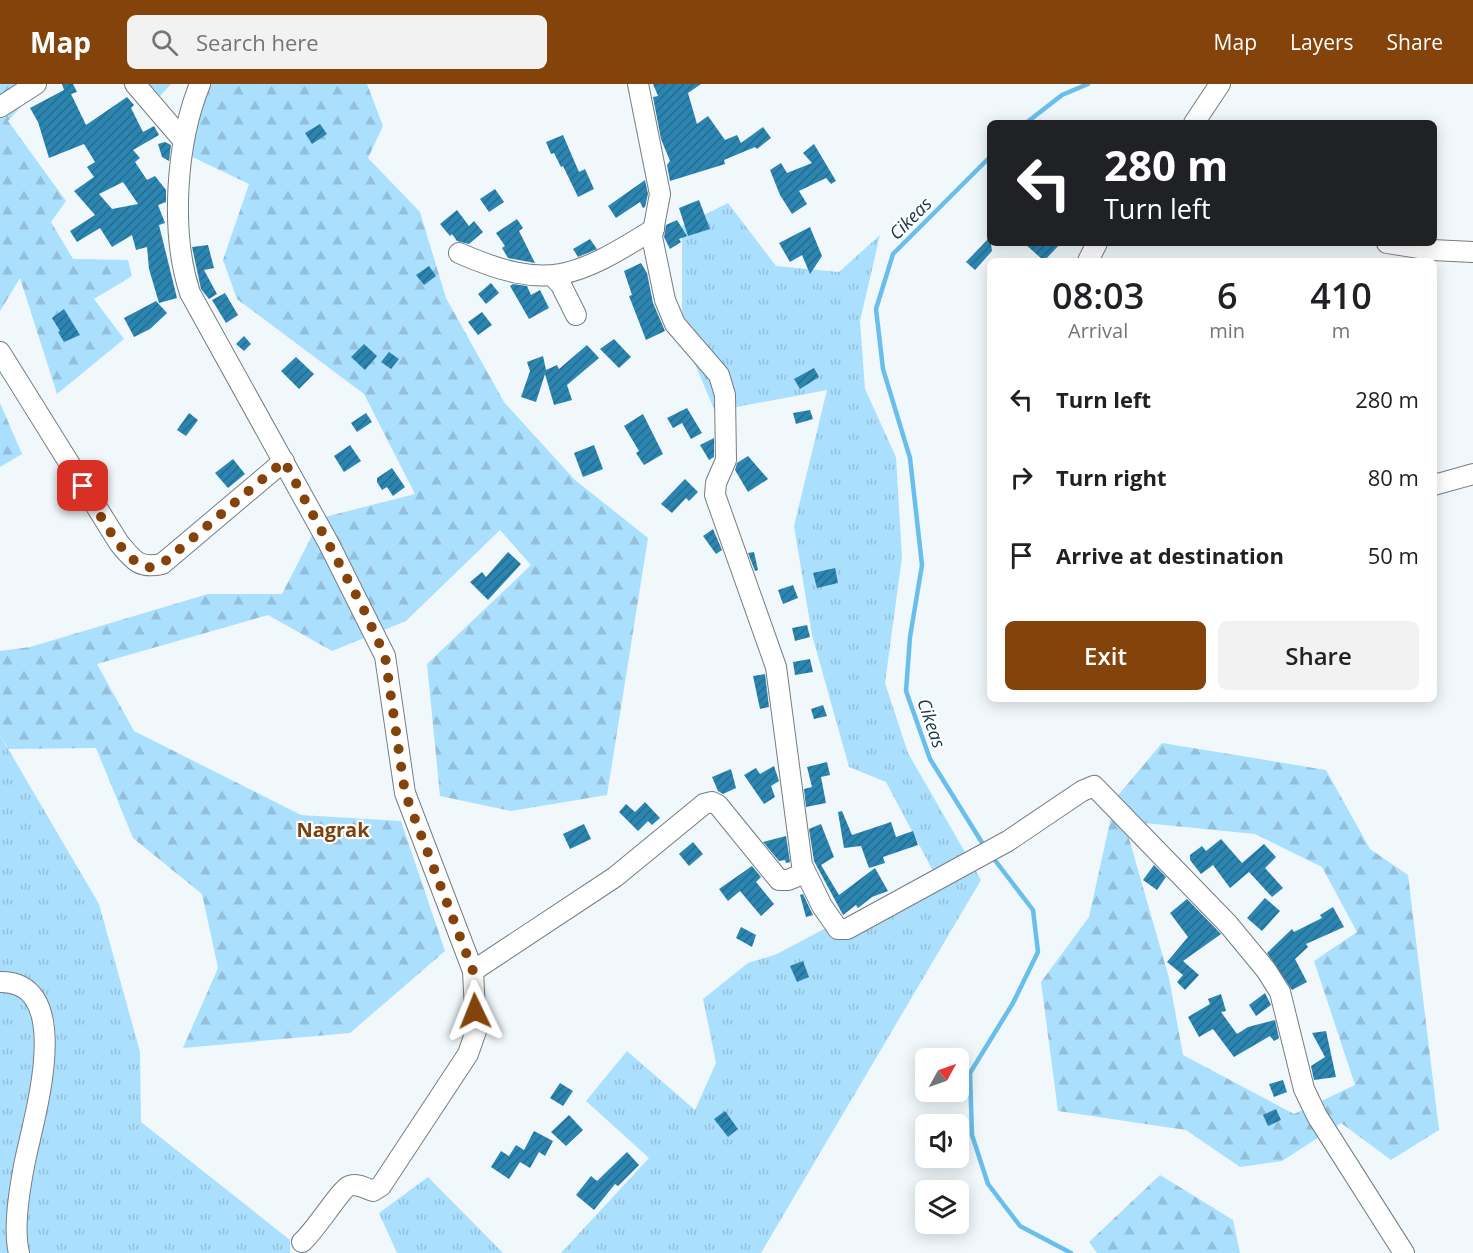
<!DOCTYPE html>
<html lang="en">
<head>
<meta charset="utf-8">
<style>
  :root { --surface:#fff; --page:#f2f2f2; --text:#202124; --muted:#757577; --accent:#83430b }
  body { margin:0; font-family:"Open Sans",sans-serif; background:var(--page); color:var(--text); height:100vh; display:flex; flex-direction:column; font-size:22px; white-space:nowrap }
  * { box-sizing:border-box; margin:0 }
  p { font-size:20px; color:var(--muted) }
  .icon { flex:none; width:33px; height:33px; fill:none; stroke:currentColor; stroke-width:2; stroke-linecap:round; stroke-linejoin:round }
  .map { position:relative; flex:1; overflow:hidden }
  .sheet { position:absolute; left:987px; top:174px; width:450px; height:444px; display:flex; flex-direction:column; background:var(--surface); border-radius:9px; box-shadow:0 3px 15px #0003 }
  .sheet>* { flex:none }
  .hud { position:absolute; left:987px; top:36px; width:450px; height:126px; border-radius:9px; box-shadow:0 3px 15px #0003; background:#202124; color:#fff; overflow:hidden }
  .needle { width:39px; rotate:50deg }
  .tools { position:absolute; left:915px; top:964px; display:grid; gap:12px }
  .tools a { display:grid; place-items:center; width:54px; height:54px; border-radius:9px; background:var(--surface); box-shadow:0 3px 15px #0003; font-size:30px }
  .pin { position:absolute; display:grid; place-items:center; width:51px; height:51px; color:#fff; margin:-26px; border-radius:12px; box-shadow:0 3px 9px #0006 }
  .me { position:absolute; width:66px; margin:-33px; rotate:358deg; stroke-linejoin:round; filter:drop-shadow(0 0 4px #0008) }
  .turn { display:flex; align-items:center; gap:21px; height:126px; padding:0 18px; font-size:27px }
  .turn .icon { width:78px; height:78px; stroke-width:2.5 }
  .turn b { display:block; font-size:42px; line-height:51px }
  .eta { display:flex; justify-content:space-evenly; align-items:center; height:102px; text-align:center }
  .eta b { font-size:36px; font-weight:600; line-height:42px }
  .cta { display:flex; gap:12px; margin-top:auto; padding:12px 18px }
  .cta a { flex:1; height:69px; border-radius:9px; background:var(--accent); color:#fff; font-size:24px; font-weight:600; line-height:69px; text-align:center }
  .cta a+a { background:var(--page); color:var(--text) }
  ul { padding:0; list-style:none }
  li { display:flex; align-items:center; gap:18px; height:78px; padding:0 18px }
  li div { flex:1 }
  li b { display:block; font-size:22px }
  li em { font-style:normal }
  header { display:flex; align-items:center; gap:36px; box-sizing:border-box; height:84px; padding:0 30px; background:var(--accent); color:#fff }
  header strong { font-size:28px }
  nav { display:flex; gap:33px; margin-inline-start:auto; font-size:21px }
  .search { width:420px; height:54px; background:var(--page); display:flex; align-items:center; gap:15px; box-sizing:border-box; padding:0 21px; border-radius:9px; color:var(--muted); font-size:22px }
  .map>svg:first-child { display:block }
</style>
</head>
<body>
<header>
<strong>Map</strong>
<div class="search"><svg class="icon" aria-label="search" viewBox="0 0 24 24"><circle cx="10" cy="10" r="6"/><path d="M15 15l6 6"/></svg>Search here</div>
<nav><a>Map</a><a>Layers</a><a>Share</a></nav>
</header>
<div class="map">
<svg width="1473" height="1169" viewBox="0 0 1473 1169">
  <defs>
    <pattern id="grass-tufts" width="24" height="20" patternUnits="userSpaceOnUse" patternTransform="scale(1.5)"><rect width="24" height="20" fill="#abdffe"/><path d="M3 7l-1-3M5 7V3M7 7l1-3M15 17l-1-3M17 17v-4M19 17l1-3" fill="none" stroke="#93bfd9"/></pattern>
    <pattern id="forest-firs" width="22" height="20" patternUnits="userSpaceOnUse" patternTransform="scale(1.5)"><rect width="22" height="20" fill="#abdffe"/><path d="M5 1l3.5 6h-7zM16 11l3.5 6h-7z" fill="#93bfd9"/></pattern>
    <pattern id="building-hatch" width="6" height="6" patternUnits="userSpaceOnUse" patternTransform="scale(1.5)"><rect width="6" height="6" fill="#2c85b0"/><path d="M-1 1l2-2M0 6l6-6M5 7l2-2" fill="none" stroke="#256c8f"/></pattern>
  </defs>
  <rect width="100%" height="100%" fill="#f0f8fc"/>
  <g fill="url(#grass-tufts)">
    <path d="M728 119 776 182 839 188 880 151 860 237 865 305 896 373 902 473 885 599 908 669 981 796 761 1169H561L649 1074 586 1017 627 967 695 1026 716 979 703 915 748 879 777 870 933 787 886 698 849 683 812 551 794 442 827 306 715 327 682 250V142Z"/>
    <path d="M0 651 99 820 140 968 141 1038 290 1156V1169H0Z"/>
    <path d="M428 1093 503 1169H397L379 1129Z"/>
  </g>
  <g fill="url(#forest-firs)" fill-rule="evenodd">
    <path d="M0 0H41L8 37 66 117 51 138 73 175 128 176 132 192 94 215 124 255 57 310 20 194 0 227Z"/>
    <path d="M122 0H171L153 20Z"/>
    <path d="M203 0H367L383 42 368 74 420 128 446 214 504 318 575 396 648 454 607 711 511 727 440 712 427 580 531 481 500 446 406 537 332 567 268 531 97 580 134 647 301 731 401 737 445 867 350 949 183 964 218 884 202 810 133 754 96 664 9 665 0 651V567L30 563 208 510H282L321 434 415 410 364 310 237 215 223 176 249 100 184 69Z"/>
    <path d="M0 319 22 370 0 383Z"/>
    <path d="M1162 659 1326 686 1370 765 1408 791 1439 1046 1391 1076 1341 1039 1282 1077 1240 1083 1186 1046 1058 1027 1041 898 1089 833 1115 715ZM1124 737 1255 750 1322 783 1357 848 1314 877 1355 1001 1294 1030 1183 971 1169 894Z"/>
    <path d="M1160 1091 1233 1136 1240 1169H1097L1089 1158Z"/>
  </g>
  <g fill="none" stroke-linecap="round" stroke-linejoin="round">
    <g stroke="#69beeb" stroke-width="4.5">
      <path d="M1026 39 1062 11 1088 0"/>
      <path d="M986 765 930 675 906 607 910 553 922 481 910 374 883 285 876 225 893 170 990 73"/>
      <path d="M991 771 1033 826 1038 868 1013 919 970 989 972 1051 988 1100 1020 1142 1071 1169"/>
    </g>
  </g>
  <g fill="url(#building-hatch)" fill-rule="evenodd">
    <path d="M62 0H73L77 8 71 10 86 41 127 13 134 21 131 24 143 48 154 42 159 51 133 66 140 74 135 78 147 96 155 92 166 106V118L158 121 165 139 159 141 177 214 159 219 149 185 147 163 136 166 132 151 112 163 100 144 77 158 70 147 95 131 74 107 94 93 87 83 95 78 84 60 49 74 38 38 30 24 64 6ZM123 98 138 120 112 125 99 110Z"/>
    <path d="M653 0H701L688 9 697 40 708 32 725 56 737 51 741 59 763 43 771 54 757 65 755 63 724 76 725 80 670 97 667 81 670 77 661 55 653 13 658 12Z"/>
    <path d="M320 40 327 50 312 60 305 49Z"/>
    <path d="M563 51 579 88 585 85 594 105 578 113 563 82 561 83 554 69 551 70 546 58Z"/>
    <path d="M165 58 171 61 169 77 162 73 158 60Z"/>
    <path d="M814 60 836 97 831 100 826 94 799 107 807 120 792 130 780 111 770 86 781 79 787 89 812 79 803 69Z"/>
    <path d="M645 96 648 110 645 123 643 124 640 118 616 134 608 122Z"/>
    <path d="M495 105 504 118 489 128 480 115Z"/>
    <path d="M699 116 710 145 688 152 679 124Z"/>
    <path d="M457 126 469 142 474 137 483 148 469 160 457 157 452 150 450 152 440 140Z"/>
    <path d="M517 135 523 144 519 147 535 179 508 174 502 164 505 162 496 149Z"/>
    <path d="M677 136 687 152 679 155 681 158 670 165 664 153 666 141Z"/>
    <path d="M810 143 822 172 810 190 802 171 790 178 779 159Z"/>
    <path d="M990 153 992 167 975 186 966 178Z"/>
    <path d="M590 155 597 165 578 173 573 165Z"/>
    <path d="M1024 159H1061L1044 177Z"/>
    <path d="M208 161 214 184 204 186 217 210 209 215 201 205 192 163Z"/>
    <path d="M641 179 647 189 653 219 665 247 646 256 629 212 632 211 624 187Z"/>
    <path d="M429 182 436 192 424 201 416 191Z"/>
    <path d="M491 199 499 209 486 220 478 210Z"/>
    <path d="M513 200 527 202 531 211 540 206 549 224 529 235 510 202Z"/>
    <path d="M225 209 238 231 226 239 212 216Z"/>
    <path d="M156 217 167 229 150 245 134 253 124 234Z"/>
    <path d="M64 225 80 251 64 258 58 248 60 247 52 234Z"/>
    <path d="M482 228 492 241 478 251 468 238Z"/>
    <path d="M244 252 251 260 244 267 236 260Z"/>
    <path d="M614 255 631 273 619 284 600 265Z"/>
    <path d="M364 260 377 272 365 286 351 273Z"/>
    <path d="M587 261 599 274 567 301 572 316 554 321 545 290 536 318 521 313 530 287 527 278 543 272 546 286 557 281 559 285Z"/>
    <path d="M389 268 399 275 391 285 381 278Z"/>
    <path d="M296 273 314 290 299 305 281 287Z"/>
    <path d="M814 284 819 293 800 305 794 295Z"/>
    <path d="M687 324 702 349 691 355 682 339 673 344 667 334Z"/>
    <path d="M810 326 813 335 796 340 793 329Z"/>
    <path d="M189 329 198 336 186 352 177 346Z"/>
    <path d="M366 329 372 338 357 348 351 339Z"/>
    <path d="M643 330 663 370 644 381 636 369 639 367 624 342Z"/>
    <path d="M714 354V373L709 376 700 361Z"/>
    <path d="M350 361 361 377 344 388 334 372Z"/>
    <path d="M594 361 603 385 583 393 574 369Z"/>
    <path d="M748 372 768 395 748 408 735 386 737 379Z"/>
    <path d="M233 375 245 390 228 404 215 389Z"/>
    <path d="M392 384 405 403 393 412 387 403 382 406 377 398V394Z"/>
    <path d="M685 395 698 408 689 417 686 414 672 429 661 420Z"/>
    <path d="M713 445 722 466 716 470 703 452Z"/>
    <path d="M508 468 521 480 488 516 470 498 482 488 486 493Z"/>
    <path d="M754 468 758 486 755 487 748 469Z"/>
    <path d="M835 484 838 499 817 504 813 489Z"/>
    <path d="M793 501 798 514 783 520 778 506Z"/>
    <path d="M807 541 810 553 795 557 792 544Z"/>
    <path d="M810 575 813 588 795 591 793 578Z"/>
    <path d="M765 590 769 623 760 625 753 592Z"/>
    <path d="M823 621 827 632 814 635 811 625Z"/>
    <path d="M827 678 830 691 821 693 826 719 806 723 804 705 812 703 807 683Z"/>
    <path d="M774 682 779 697 771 702 775 713 764 720 744 691 756 684 760 690Z"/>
    <path d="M731 685 736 704 723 710 718 707 712 693Z"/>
    <path d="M645 718 660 734 652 741 648 737 638 747 619 728 626 720 635 728Z"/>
    <path d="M842 727 852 751 891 738 896 753 913 747 918 761 883 773 885 779 869 784 861 762 844 764 838 728Z"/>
    <path d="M584 740 591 755 570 765 563 750Z"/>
    <path d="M821 740 834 773 821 781 839 811 875 784 888 807 872 813 858 824 856 821 843 831 814 777 809 745Z"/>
    <path d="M786 752 790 778 786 779 785 776 779 777 763 758Z"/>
    <path d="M1221 755 1242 779 1264 760 1276 773 1265 784 1283 804 1272 813 1249 788 1230 804 1213 781 1201 790 1190 776V771L1202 762 1206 767Z"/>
    <path d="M693 758 703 770 689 782 679 770Z"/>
    <path d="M1154 781 1166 793 1157 806 1143 796Z"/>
    <path d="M752 782 761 793 756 798 774 820 761 832 740 807 728 817 719 805Z"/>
    <path d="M803 810 811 827 813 831 806 833 800 811Z"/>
    <path d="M1265 814 1280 827 1262 847 1247 834Z"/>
    <path d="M1187 815 1221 850 1183 877 1199 891 1185 906 1177 898 1183 891 1167 878 1188 853 1170 829Z"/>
    <path d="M1333 823 1344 843 1306 860 1308 863 1295 875 1307 898 1292 906 1267 869 1292 845 1294 848 1322 834 1320 831Z"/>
    <path d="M741 843 756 851 752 863 736 854Z"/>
    <path d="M803 877 809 893 797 898 790 882Z"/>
    <path d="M1265 909 1271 921 1256 932 1249 921Z"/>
    <path d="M1221 910 1226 927 1221 928 1237 950 1248 943 1275 936 1279 954 1274 957 1270 952 1234 973 1213 945 1199 953 1188 933 1210 920 1208 915Z"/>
    <path d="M1326 947 1336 993 1314 996 1311 982 1325 973 1312 949Z"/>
    <path d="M1283 996 1287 1008 1274 1013 1269 1000Z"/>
    <path d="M560 999 573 1007 563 1022 550 1014Z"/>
    <path d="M1276 1025 1281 1036 1268 1042 1263 1031Z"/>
    <path d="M725 1027 738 1045 728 1053 714 1035Z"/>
    <path d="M569 1031 583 1046 566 1062 551 1048Z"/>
    <path d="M534 1047 553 1057 545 1072 539 1068 530 1084 520 1078 509 1095 491 1083 501 1067 509 1072 516 1061 524 1066Z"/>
    <path d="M627 1068 639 1081 618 1102 615 1100 594 1126 576 1111 591 1092 597 1097Z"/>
  </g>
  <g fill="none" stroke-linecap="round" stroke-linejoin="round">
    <defs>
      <g id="minor">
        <path d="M135 0 183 56"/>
        <path d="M200 0C176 59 170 148 190 209L329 460 385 572 405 709 473 887 476 947 468 970 381 1102 373 1107C365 1104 357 1099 349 1102 341 1105 315 1147 302 1158"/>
        <path d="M638 0 660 110 652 153 665 216 675 240 719 291 725 311 726 376 716 399 715 411 776 583 802 781 822 822 838 845H847L1008 757 1082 707 1094 702 1228 840 1266 886 1280 908 1304 1005 1317 1032 1404 1169"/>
        <path d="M0 23 36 0"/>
        <path d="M1194 39 1220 0"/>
        <path d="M1387 159 1432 166 1473 168"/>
        <path d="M459 169C548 208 575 194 654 145"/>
        <path d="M1088 177 1097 159"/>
        <path d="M553 192 561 201 576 231"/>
        <path d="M0 268 119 459C133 476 139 485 162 480L284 377"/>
        <path d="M1434 401 1473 390"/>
        <path d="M473 887 615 793 704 720 712 718 718 721 779 796H788L805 789"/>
        <path d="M0 898C77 897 33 1036 25 1077 20 1102 13 1145 19 1169"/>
      </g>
    </defs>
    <use href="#minor" stroke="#767d81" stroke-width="22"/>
    <use href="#minor" stroke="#fff" stroke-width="20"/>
  </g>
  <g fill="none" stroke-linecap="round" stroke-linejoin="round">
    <path stroke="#83430b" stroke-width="10" stroke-dasharray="0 18" d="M83 402C95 421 124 481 148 483 152 484 158 481 162 480L284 377 363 524 385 572 405 709 473 887 475 927"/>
  </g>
  <g text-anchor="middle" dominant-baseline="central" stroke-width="4.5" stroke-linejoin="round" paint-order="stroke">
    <g font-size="18" font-style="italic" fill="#13384c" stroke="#fff">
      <text transform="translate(910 134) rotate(-45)">Cikeas</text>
      <text transform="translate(932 639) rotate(71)">Cikeas</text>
    </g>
    <g font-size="20" font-weight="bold" fill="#7c4111" stroke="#fff">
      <text x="333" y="745">Nagrak</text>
    </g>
  </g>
</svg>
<div class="tools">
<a><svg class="needle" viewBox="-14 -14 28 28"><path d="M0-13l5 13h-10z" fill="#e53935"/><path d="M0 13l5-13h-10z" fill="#757577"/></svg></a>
<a><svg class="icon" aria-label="sound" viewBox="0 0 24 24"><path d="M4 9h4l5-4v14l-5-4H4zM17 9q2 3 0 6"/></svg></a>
<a><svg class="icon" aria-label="layers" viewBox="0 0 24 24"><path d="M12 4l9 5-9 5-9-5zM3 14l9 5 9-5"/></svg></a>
</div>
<div class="pin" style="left:83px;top:402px;background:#d93025"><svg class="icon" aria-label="arrive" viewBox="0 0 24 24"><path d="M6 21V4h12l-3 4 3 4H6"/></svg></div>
<svg class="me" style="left:475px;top:927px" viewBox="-20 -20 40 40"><path d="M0-17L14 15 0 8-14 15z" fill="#83430b" stroke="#fff" stroke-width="4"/></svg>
<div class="hud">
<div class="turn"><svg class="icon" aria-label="left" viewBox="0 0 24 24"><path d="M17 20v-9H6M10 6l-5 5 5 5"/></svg><div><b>280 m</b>Turn left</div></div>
</div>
<section class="sheet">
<div class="eta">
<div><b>08:03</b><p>Arrival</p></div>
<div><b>6</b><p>min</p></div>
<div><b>410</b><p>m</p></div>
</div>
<ul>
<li><svg class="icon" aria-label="left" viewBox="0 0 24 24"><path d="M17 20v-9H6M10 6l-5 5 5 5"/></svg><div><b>Turn left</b></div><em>280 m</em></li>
<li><svg class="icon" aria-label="right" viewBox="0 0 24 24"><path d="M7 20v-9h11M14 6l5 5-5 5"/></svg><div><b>Turn right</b></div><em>80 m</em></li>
<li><svg class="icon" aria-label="arrive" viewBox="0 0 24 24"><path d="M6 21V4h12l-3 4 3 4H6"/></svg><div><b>Arrive at destination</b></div><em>50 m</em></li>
</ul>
<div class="cta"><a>Exit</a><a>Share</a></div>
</section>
</div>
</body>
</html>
